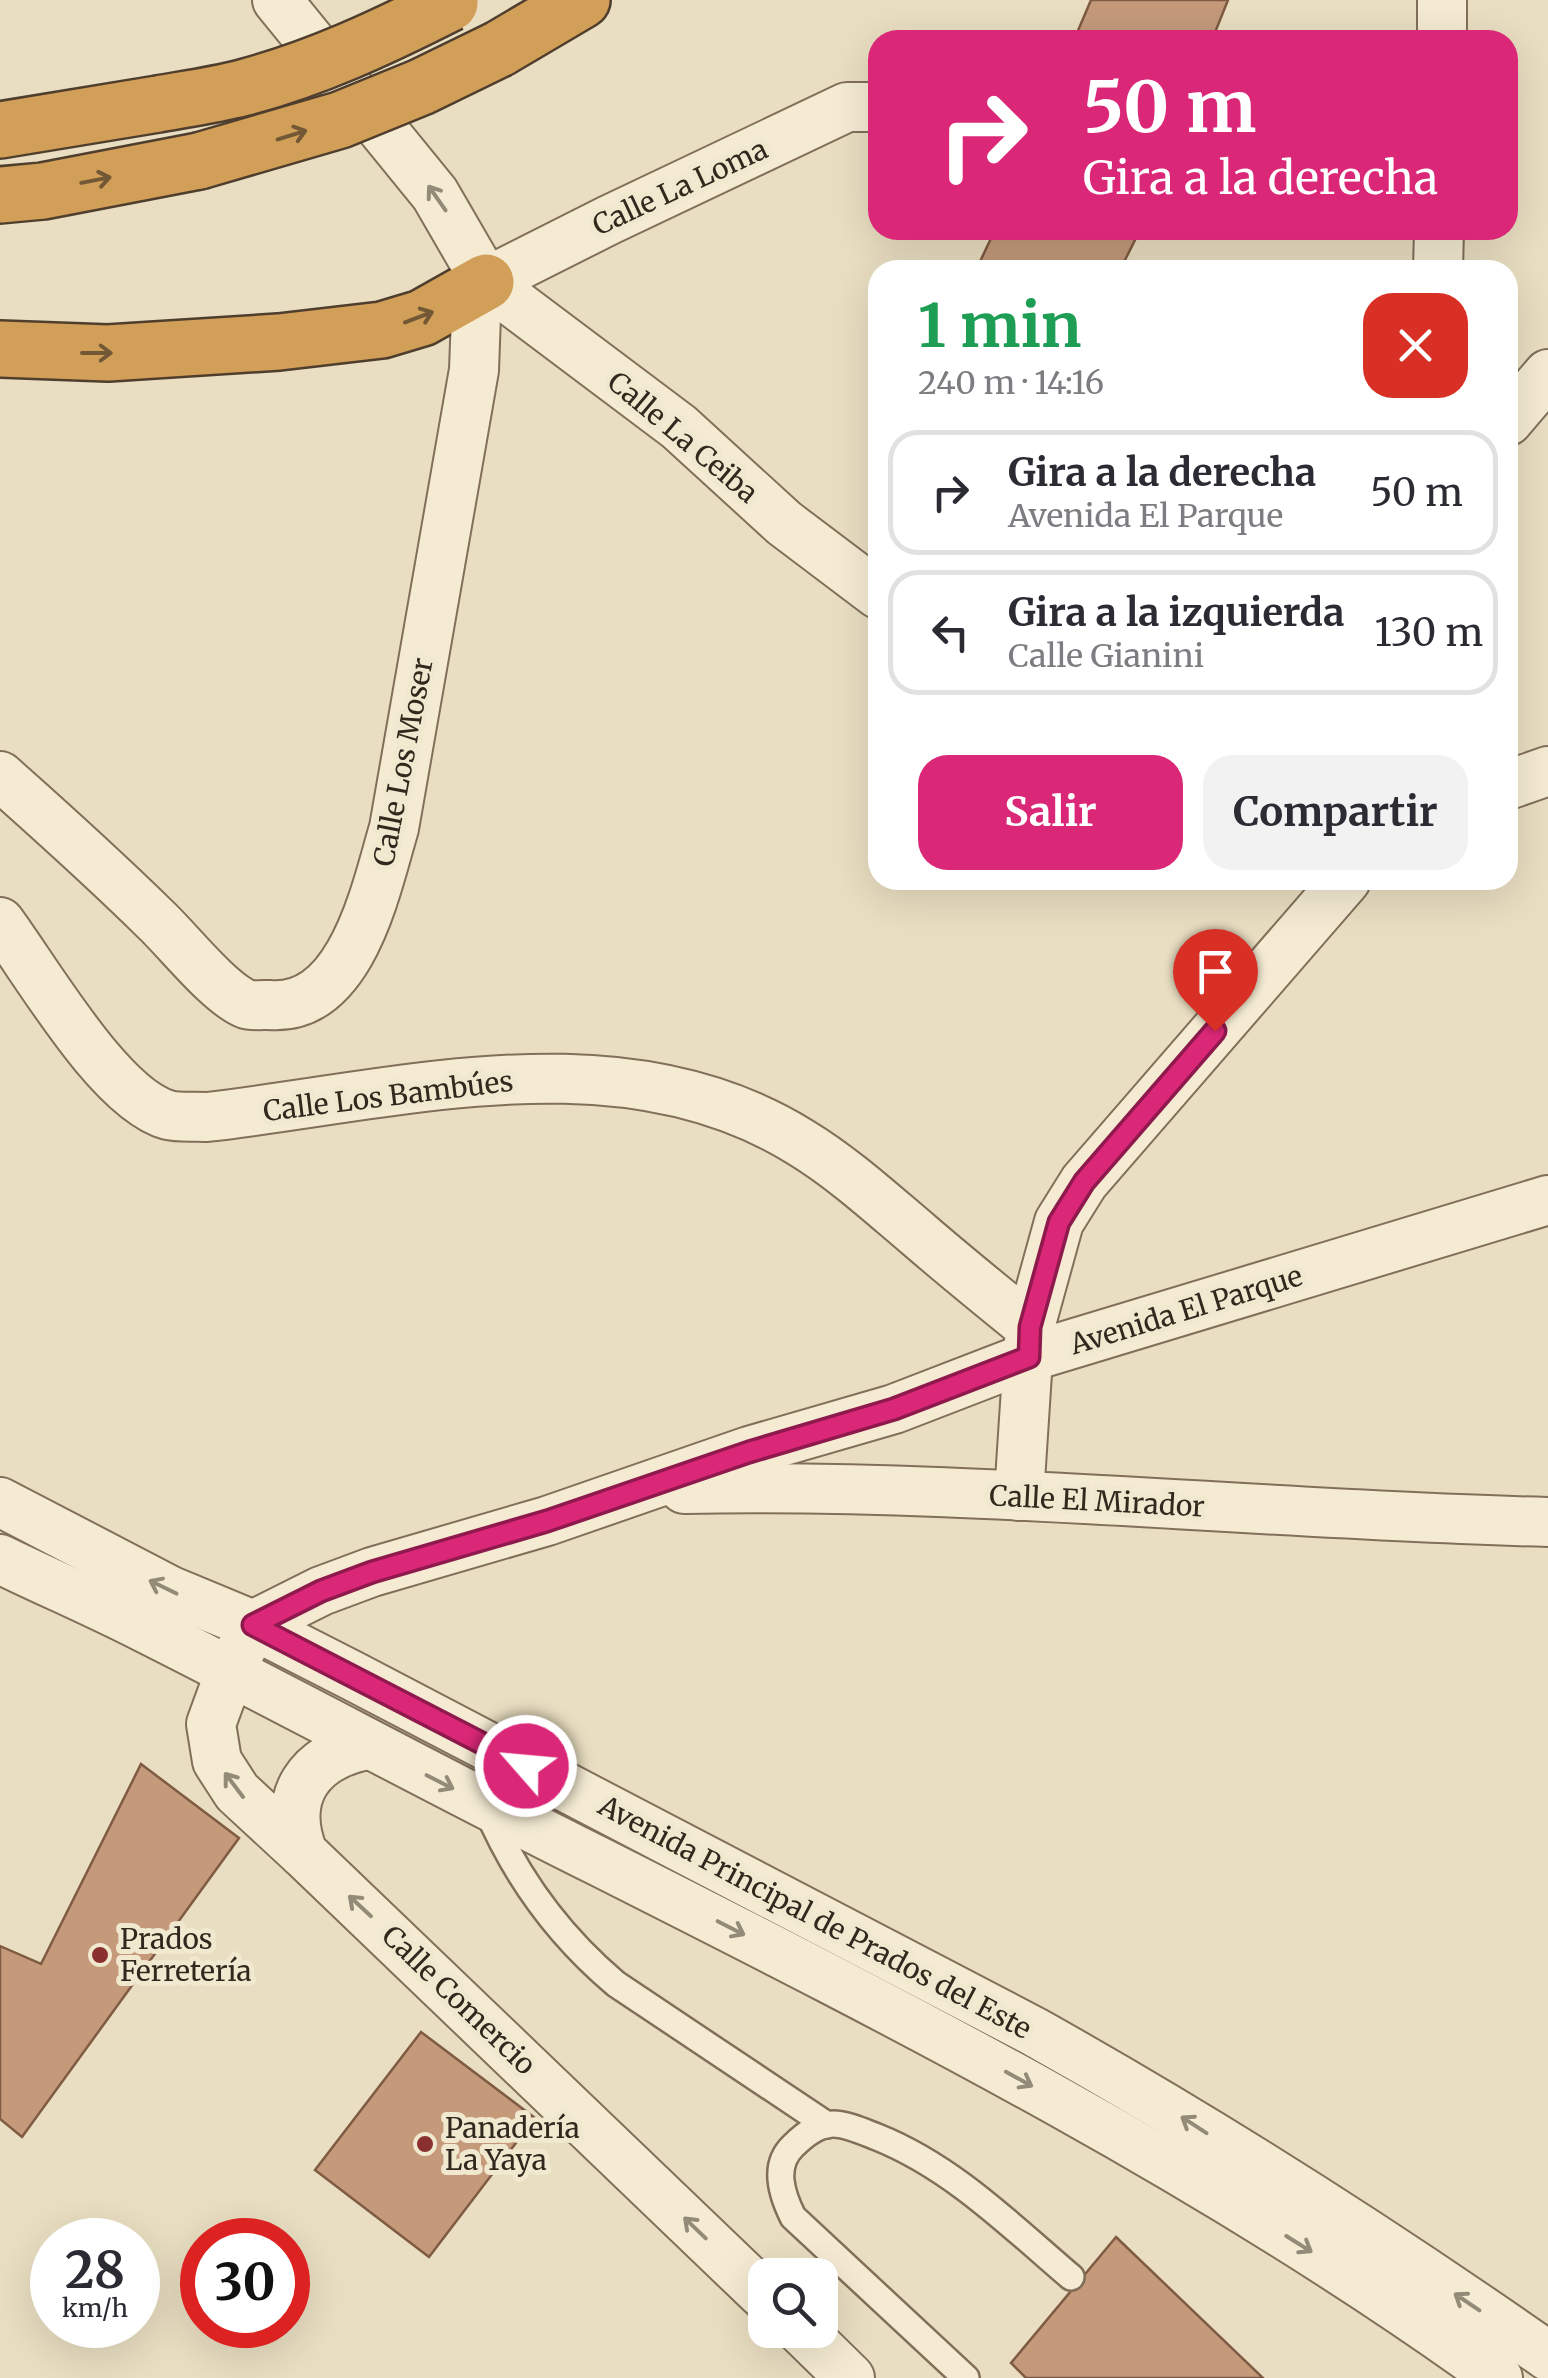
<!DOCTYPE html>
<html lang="es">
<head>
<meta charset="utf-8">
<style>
  :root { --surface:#fff; --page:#f2f2f3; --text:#2b2b33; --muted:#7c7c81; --line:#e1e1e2; --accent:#db2777 }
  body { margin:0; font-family:Merriweather,serif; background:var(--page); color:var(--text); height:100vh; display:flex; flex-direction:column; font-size:38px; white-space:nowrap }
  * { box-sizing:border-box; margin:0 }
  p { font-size:32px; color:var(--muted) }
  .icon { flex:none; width:55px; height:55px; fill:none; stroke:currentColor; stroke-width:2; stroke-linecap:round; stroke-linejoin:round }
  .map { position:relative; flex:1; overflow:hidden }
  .side { position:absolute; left:868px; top:260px; width:650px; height:630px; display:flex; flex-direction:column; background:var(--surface); border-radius:30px; box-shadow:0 10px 40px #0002 }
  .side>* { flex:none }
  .hud { position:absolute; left:868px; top:30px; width:650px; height:210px; border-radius:30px; box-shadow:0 10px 40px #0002; background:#db2777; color:#fff; overflow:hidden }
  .controls { position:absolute; left:748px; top:2258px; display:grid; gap:20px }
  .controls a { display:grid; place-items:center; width:90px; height:90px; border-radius:20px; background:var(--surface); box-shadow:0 10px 40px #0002; font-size:50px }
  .speed { position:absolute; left:30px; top:2218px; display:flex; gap:20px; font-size:50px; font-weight:700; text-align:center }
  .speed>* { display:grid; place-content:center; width:130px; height:130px; border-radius:50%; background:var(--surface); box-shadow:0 10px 40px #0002; line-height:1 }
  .speed small { font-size:25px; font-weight:400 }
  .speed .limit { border:15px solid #d22; background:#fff; color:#111 }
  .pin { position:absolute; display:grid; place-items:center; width:85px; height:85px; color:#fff; margin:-102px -42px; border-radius:50% 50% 50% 0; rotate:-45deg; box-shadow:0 0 10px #0007 }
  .pin .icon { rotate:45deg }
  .me { position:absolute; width:110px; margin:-55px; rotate:297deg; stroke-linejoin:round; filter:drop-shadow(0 0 8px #0008) }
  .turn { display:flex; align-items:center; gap:35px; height:210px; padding:0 50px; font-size:45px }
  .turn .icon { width:130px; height:130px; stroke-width:2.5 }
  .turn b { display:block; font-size:70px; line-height:85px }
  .round { display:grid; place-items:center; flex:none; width:105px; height:105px; border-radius:30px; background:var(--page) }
  .overview { display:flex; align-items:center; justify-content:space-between; height:170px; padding:0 50px }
  h1 { font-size:60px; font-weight:700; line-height:75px; color:#1e9e55 }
  .cta { display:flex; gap:20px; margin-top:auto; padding:20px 50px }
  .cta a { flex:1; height:115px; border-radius:30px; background:var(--accent); color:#fff; font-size:40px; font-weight:700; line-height:115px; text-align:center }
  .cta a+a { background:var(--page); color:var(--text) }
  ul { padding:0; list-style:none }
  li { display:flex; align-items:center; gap:30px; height:125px; margin:0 20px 15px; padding:0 30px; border:5px solid var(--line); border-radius:30px }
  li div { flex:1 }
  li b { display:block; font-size:38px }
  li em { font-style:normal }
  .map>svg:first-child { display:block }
</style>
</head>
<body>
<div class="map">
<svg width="1548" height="2378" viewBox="0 0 1548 2378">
  <rect width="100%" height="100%" fill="#e9dec1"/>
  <g fill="#c49a7a" stroke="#7e5b42" stroke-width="2.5">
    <path d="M1091 0H1228L1212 40H1074Z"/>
    <path d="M995 230H1140L1120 270H976Z"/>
    <path d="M141 1764 239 1838 22 2137 0 2119V1946L41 1964Z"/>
    <path d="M421 2032 535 2118 429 2257 315 2170Z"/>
    <path d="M1116 2237 1263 2378H1026L1011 2363Z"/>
  </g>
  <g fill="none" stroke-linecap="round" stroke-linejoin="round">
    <defs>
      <g id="service">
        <path d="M486 1807C515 1876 559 1936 616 1984L827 2125"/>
        <path d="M966 2378 793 2217C782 2195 772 2166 793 2146 803 2136 818 2124 833 2124 847 2124 864 2132 877 2137 952 2167 1010 2225 1071 2277"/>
      </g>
      <g id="minor">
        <path d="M277 0 435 194 486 282 679 427 784 523 878 594"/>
        <path d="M1442 0V40"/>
        <path d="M1438 270 1439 230"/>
        <path d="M486 282 609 220 847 107H878"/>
        <path d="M1508 421 1548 374"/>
        <path d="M0 776C53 823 106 871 157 921 179 942 219 993 246 1004 252 1006 263 1005 269 1005 352 1012 376 888 394 828L474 370 477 288"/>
        <path d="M1508 785 1548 771"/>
        <path d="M0 922C37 972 109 1098 168 1115 180 1118 195 1116 207 1117 400 1095 622 1031 800 1142 843 1168 881 1203 919 1235 956 1267 993 1297 1030 1327"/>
        <path d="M684 1489C972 1483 1260 1515 1548 1522"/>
        <path d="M1019 1496 1030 1327 1059 1222 1084 1182 1346 880"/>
        <path d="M0 1502 171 1591 253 1625 353 1676 1033 2031C1210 2130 1382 2240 1548 2356"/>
        <path d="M0 1559C49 1583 99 1604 147 1629 298 1705 447 1786 598 1861 907 2017 1218 2175 1498 2378"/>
        <path d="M368 1745C309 1756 281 1796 303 1853L765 2296"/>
        <path d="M303 1853 237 1792 217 1761 211 1724 230 1672 253 1625 321 1591 372 1572 547 1521 749 1451 894 1409 1029 1357 1548 1200"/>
        <path d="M801 2330 850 2378"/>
      </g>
      <g id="motorway">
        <path d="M499 49 582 0"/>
        <path d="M0 130 158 104"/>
        <path d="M0 195 43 191 199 161"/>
        <path d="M0 349 108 353 279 342 382 330 422 318 486 282"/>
      </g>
    </defs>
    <use href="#service" stroke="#816f5a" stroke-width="30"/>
    <use href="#minor" stroke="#816f5a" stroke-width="52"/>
    <use href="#motorway" stroke="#4f3e2e" stroke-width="60"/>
    <use href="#service" stroke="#f5ebd3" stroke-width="25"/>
    <use href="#minor" stroke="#f5ebd3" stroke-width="48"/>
    <use href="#motorway" stroke="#d29f58" stroke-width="55"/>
    <defs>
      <g id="motorway-bridge">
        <path d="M158 104C186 99 215 95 242 88 315 69 383 37 450 3"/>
        <path d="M199 161 340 120 421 87 499 49"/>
      </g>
    </defs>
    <use href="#motorway-bridge" stroke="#4f3e2e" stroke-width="60" stroke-linecap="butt"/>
    <use href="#motorway-bridge" stroke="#d29f58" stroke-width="55"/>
  </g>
  <defs><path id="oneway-shaft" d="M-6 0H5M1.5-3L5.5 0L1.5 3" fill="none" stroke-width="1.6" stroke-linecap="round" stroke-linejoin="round" transform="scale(2.5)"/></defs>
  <g stroke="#725835">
    <use href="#oneway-shaft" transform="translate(292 135) rotate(-17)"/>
    <use href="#oneway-shaft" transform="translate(96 180) rotate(-11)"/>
    <use href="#oneway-shaft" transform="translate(419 317) rotate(-21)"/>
    <use href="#oneway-shaft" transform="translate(97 353)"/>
  </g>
  <g stroke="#948a78">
    <use href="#oneway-shaft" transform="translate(437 198) rotate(-125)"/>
    <use href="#oneway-shaft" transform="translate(163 1587) rotate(-154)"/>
    <use href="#oneway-shaft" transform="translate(440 1782) rotate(27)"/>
    <use href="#oneway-shaft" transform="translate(234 1785) rotate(-127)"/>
    <use href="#oneway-shaft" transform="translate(360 1906) rotate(-137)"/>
    <use href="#oneway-shaft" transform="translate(731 1928) rotate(27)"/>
    <use href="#oneway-shaft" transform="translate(1019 2079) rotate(29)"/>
    <use href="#oneway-shaft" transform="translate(1194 2125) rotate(-147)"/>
    <use href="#oneway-shaft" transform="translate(695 2228) rotate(-136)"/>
    <use href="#oneway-shaft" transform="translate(1299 2244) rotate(32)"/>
    <use href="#oneway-shaft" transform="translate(1467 2302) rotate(-146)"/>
  </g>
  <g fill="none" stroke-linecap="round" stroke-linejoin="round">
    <defs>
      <path id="route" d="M526 1766 253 1625 321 1591 372 1572 547 1521 749 1452 894 1409 1029 1357 1030 1327 1059 1222 1084 1182 1215 1031"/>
    </defs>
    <use href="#route" stroke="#8e194d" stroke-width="25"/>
    <use href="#route" stroke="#db2777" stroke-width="18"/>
  </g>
  <g fill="#8a3130" stroke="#f1e8d0" stroke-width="4">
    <circle cx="100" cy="1955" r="10"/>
    <circle cx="425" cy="2144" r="10"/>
  </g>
  <g text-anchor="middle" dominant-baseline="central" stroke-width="10" stroke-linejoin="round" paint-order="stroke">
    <g font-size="28" fill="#32281d" stroke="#f1e8d0">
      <text transform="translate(680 187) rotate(-25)">Calle La Loma</text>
      <text transform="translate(683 437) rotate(40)">Calle La Ceiba</text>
      <text transform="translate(403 762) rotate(-79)">Calle Los Moser</text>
      <text transform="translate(388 1096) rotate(-7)">Calle Los Bambúes</text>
      <text transform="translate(1186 1310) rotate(-17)">Avenida El Parque</text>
      <text transform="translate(1097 1501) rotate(3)">Calle El Mirador</text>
      <text transform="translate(815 1917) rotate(28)">Avenida Principal de Prados del Este</text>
      <text transform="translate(459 2000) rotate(44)">Calle Comercio</text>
    </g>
    <g font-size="28" fill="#32281d" stroke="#f1e8d0" text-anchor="start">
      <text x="120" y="1939">Prados<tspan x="120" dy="32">Ferretería</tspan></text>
      <text x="445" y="2128">Panadería<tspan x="445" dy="32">La Yaya</tspan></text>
    </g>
  </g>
</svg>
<div class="controls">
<a><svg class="icon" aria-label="search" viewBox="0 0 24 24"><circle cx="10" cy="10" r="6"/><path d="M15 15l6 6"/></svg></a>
</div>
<div class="speed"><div>28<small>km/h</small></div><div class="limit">30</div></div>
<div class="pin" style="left:1215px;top:1031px;background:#d93025"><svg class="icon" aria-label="arrive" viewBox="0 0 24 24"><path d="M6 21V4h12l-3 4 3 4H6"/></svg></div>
<svg class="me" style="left:526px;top:1766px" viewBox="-20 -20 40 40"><circle r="17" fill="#db2777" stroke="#fff" stroke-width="3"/><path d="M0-11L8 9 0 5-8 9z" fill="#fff"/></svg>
<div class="hud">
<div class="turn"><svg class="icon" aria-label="right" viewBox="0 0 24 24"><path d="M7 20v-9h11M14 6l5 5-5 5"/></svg><div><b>50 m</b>Gira a la derecha</div></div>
</div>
<section class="side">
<div class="overview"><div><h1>1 min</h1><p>240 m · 14:16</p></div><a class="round" style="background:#d93025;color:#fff"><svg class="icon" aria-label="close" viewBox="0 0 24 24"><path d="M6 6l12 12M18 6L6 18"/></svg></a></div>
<ul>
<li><svg class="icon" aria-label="right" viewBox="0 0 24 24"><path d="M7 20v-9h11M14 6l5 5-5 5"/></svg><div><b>Gira a la derecha</b><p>Avenida El Parque</p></div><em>50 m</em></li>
<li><svg class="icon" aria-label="left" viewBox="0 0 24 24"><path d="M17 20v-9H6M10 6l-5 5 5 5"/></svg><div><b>Gira a la izquierda</b><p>Calle Gianini</p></div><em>130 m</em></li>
</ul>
<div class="cta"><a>Salir</a><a>Compartir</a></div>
</section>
</div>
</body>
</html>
